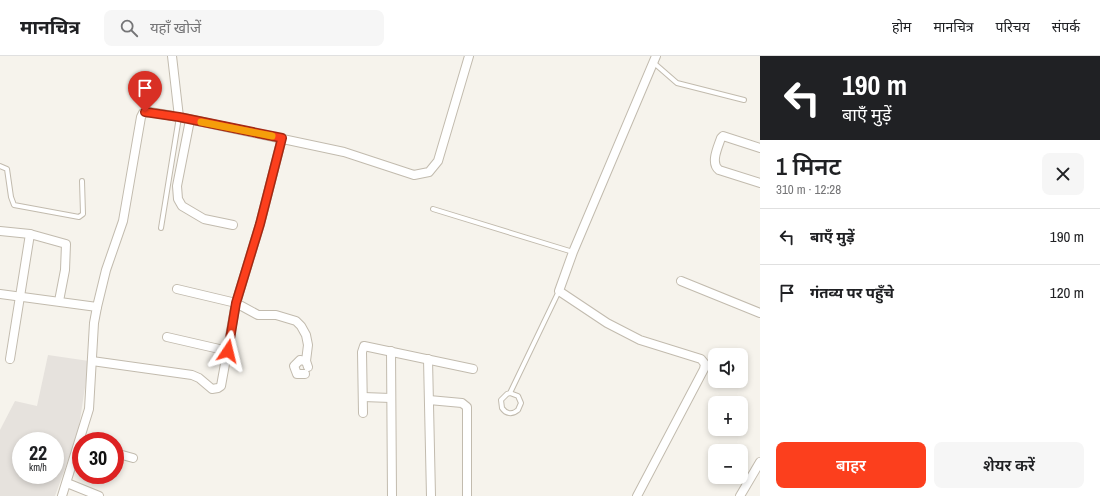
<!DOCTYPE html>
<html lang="hi">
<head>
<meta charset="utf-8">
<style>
  :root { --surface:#fff; --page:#f6f6f6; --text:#202124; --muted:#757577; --line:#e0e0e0; --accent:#fc3f1d }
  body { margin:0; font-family:"Archivo Narrow","Noto Sans Devanagari",sans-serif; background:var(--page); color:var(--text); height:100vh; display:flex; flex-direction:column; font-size:15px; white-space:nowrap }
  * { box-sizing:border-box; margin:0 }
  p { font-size:13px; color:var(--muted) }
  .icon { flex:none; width:22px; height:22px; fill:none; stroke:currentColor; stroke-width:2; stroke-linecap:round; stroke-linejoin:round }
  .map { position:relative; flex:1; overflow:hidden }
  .sheet { display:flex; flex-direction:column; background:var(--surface); width:340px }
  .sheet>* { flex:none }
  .banner { background:#202124; color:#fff; overflow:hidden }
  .buttons { position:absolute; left:708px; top:292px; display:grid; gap:8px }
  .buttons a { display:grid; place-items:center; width:40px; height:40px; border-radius:8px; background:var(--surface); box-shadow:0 2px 6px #0003; font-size:20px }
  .speed { position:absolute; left:12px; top:376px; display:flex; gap:8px; font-size:20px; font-weight:700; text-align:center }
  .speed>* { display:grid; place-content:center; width:52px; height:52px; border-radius:50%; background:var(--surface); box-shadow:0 2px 6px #0003; line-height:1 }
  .speed small { font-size:10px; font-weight:400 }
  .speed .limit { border:6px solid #d22; background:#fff; color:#111 }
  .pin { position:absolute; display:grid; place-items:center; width:34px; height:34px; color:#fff; margin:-41px -17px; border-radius:50% 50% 50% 0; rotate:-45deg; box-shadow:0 0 4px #0007 }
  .pin .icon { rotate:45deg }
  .me { position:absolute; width:44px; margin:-22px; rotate:10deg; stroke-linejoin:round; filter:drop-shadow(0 0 3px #0008) }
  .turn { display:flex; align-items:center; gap:14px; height:84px; padding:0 16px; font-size:18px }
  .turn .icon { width:52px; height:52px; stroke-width:2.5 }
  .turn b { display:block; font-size:28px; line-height:34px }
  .round { display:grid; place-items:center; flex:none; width:42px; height:42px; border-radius:8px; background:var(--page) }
  .head { display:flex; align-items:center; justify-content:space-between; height:68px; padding:0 16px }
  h1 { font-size:24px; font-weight:600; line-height:30px }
  .action { display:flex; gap:8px; margin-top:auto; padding:8px 16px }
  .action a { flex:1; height:46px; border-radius:8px; background:var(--accent); color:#fff; font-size:16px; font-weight:600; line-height:46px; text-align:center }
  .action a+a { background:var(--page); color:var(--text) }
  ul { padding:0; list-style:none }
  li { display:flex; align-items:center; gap:12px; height:56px; padding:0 16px; border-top:1px solid var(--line) }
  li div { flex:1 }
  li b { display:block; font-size:15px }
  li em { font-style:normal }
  header { display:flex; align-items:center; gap:24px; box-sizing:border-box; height:56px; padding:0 20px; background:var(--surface); border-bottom:1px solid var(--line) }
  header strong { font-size:19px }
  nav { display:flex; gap:22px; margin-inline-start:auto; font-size:14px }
  .search { width:280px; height:36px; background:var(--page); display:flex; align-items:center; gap:10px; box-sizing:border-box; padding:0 14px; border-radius:8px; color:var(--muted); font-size:15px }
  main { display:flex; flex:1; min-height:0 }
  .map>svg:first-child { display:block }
</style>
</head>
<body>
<header>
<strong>मानचित्र</strong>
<div class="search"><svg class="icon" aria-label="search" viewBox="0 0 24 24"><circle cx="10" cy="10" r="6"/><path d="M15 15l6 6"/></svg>यहाँ खोजें</div>
<nav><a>होम</a><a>मानचित्र</a><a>परिचय</a><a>संपर्क</a></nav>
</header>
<main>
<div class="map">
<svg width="760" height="440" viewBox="0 0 760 440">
  <rect width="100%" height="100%" fill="#f6f3ec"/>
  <path fill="#e6e2dd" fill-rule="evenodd" d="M48 299 89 305 78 377 55 440H0V374L15 345 37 350ZM21 385H55V419H21Z"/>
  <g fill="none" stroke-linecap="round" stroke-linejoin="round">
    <defs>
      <g id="service">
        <path d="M654 7 677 27 744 44"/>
        <path d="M0 110 7 113 11 141 14 149 79 161 83 158 82 125"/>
        <path d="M433 153 573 196"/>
        <path d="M161 172 179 61"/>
        <path d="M510 337 518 340 521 347 518 354C512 359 506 358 502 352L501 344 507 338 510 337 559 235"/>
      </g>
      <g id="minor">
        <path d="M172 0 179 61"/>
        <path d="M190 64 177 130 178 143 182 150 204 163 233 169"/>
        <path d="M760 92 723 80 721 82C718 91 710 107 719 114L760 127"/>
        <path d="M0 175 30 178 66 188 65 214 59 245"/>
        <path d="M681 225 760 257"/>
        <path d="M177 233 236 247 258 259H276L296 265 301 270 306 279 308 289 306 305 308 311"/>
        <path d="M0 238 97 251"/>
        <path d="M167 281 228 295"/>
        <path d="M391 295 392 440"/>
        <path d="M10 303 30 178"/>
        <path d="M428 303 431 440"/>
        <path d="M92 305 192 319 199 322 212 333 218 332 221 330 236 247 260 168 282 82"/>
        <path d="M305 318H297L294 310 300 304 306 305"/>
        <path d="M363 341 391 342"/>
        <path d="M429 344 462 347 467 351V440"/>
        <path d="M363 357 362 296 364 290 473 313"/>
        <path d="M115 397 133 402"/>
        <path d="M67 427 99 440"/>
        <path d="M62 440 89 353 94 267 97 251 106 214 123 165 141 61 143 57 150 56 179 61 344 96 414 119 429 116 438 105 469 0"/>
        <path d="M637 440 704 313 705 308 701 303 640 284 607 267 559 235 573 196 656 0"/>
        <path d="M740 440 760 406"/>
      </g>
    </defs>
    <use href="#service" stroke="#c2bbae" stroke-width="6"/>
    <use href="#minor" stroke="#c2bbae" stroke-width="10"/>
    <use href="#service" stroke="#fff" stroke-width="4"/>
    <use href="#minor" stroke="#fff" stroke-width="8"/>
  </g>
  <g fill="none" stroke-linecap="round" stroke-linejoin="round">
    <defs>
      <path id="route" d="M145 56 179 61 282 82 260 168 236 247 228 295"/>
    </defs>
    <use href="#route" stroke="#a42913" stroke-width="10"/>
    <use href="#route" stroke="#fc3f1d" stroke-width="7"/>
    <path stroke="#f59e0b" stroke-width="7" d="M201 66 272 80"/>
  </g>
</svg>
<div class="buttons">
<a><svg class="icon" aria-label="sound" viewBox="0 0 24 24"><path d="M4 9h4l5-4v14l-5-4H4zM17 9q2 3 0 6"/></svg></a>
<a>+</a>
<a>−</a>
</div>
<div class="speed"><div>22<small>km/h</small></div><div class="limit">30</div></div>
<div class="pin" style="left:145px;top:56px;background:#d93025"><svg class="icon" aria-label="arrive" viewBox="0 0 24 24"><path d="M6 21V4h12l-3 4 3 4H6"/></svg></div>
<svg class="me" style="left:228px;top:295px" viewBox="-20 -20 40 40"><path d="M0-17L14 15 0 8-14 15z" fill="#fc3f1d" stroke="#fff" stroke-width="4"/></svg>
</div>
<section class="sheet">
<div class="banner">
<div class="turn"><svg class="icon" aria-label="left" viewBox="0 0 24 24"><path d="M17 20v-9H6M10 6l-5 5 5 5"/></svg><div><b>190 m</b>बाएँ मुड़ें</div></div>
</div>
<div class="head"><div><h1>1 मिनट</h1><p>310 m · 12:28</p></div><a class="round"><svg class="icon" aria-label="close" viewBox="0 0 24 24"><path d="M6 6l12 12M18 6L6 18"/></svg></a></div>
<ul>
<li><svg class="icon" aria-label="left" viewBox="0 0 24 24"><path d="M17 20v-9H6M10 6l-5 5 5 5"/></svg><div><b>बाएँ मुड़ें</b></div><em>190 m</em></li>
<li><svg class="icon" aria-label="arrive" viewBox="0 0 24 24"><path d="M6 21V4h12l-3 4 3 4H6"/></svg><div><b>गंतव्य पर पहुँचे</b></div><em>120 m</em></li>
</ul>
<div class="action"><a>बाहर</a><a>शेयर करें</a></div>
</section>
</main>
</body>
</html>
